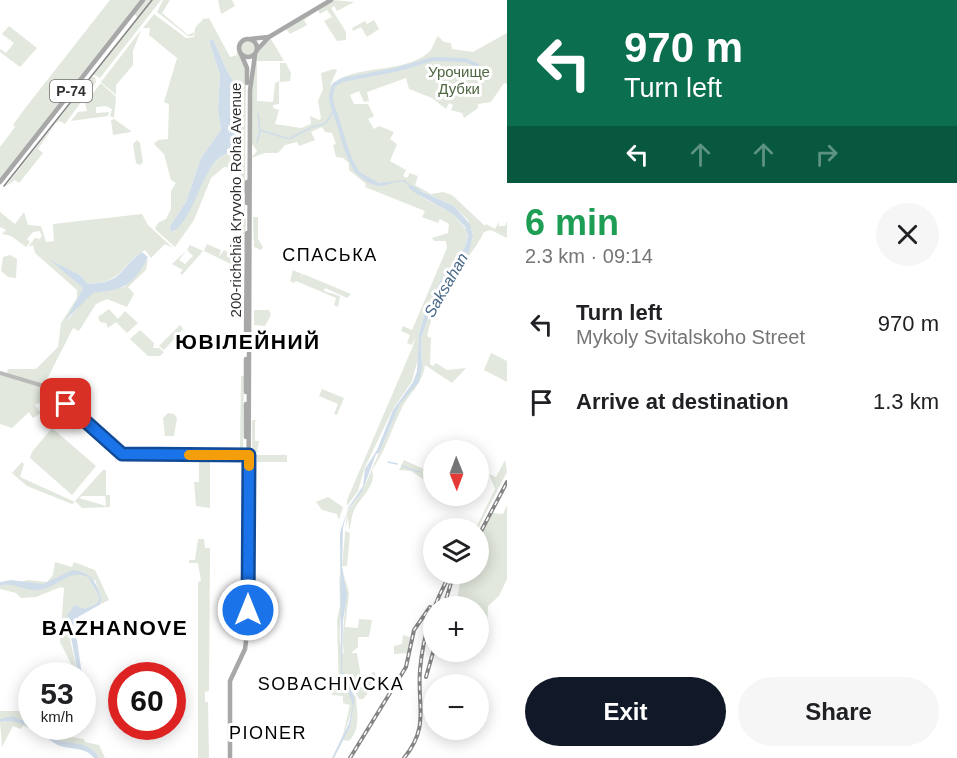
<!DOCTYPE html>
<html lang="en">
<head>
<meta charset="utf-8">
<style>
  :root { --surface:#fff; --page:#f6f6f6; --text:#202124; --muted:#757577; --accent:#111827 }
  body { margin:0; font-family:Helvetica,sans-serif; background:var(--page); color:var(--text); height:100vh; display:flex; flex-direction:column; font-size:22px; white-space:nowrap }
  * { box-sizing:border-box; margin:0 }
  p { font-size:20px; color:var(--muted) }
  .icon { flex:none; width:33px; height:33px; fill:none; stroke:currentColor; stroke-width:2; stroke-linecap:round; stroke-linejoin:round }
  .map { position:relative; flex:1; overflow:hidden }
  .side { display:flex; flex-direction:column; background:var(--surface); width:450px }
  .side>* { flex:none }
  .guide { background:#0b6e4f; color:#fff; overflow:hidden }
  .needle { width:39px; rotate:179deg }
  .buttons { position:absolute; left:423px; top:440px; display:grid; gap:12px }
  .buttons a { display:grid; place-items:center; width:66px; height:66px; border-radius:50%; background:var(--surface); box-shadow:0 3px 15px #0003; font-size:30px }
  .speed { position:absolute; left:18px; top:662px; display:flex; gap:12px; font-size:30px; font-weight:700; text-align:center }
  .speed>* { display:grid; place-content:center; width:78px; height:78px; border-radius:50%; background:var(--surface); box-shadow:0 3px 15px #0003; line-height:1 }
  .speed small { font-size:15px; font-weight:400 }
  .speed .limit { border:9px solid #d22; background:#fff; color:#111 }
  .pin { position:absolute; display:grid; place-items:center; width:51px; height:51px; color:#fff; margin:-26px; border-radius:12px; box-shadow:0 3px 9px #0006 }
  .me { position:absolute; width:66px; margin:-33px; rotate:0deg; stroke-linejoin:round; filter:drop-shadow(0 0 4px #0008) }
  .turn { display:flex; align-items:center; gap:21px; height:126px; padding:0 18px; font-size:27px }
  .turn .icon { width:78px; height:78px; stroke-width:2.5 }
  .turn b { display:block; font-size:42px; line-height:51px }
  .lanes { display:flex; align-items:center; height:57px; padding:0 18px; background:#0003; justify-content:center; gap:30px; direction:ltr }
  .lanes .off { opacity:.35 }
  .round { display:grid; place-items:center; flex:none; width:63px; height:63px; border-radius:32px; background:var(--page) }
  .summary { display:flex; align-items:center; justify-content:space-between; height:102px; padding:0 18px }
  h1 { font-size:36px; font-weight:700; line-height:45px; color:#1e9e55 }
  .primary-button { display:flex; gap:12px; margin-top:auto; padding:12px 18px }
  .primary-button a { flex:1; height:69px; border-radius:36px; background:var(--accent); color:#fff; font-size:24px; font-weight:700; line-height:69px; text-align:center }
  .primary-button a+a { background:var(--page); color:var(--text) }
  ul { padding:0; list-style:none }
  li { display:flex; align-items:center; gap:18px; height:78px; padding:0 18px }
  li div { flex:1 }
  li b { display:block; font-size:22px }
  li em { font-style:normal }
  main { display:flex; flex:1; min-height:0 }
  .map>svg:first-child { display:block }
</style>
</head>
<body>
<main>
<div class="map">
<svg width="507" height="758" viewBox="0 0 507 758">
  <rect width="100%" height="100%" fill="#fff"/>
  <g fill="#e2e8dd" fill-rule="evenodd">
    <path d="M110 0H161L100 78 93 74 138 18 133 13 0 182V147L15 127 13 125 23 111Z"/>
    <path d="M163 0H170L162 13 188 35 194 32 193 36H188L157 12Z"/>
    <path d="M218 0H232L235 6 221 14Z"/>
    <path d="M333 0 354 2 337 11 334 6 331 8 346 32V40L337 41 324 21 332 17 327 10 320 14 318 10Z"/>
    <path d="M316 11 304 20 307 25 290 34 286 29Z"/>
    <path d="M154 14 186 38 194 37 195 28 206 16 204 19 209 18 230 57 237 55 236 51 240 55 246 71 245 194C241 188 242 177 235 168L224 167 211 178 194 220 175 247 155 229 158 223 166 219 171 209V191L176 183 171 180 164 154 154 144 158 140 168 139 169 104 164 102 177 58 149 35 150 28H143ZM213 39 227 71 242 96 239 147C233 151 224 154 218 159 200 175 194 211 173 232L170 226 186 202 201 158 221 130 218 109 220 75 209 41Z"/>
    <path d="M374 20 379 29 367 37 361 27 353 31 352 28 365 21 367 24Z"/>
    <path d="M9 26 37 48 20 67 0 52V49L6 53 14 43 2 34Z"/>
    <path d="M141 30 133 51V65L116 85V95L101 82Z"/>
    <path d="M507 33V84L504 83 491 102 478 104V108L464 118 462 113 451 110 453 105 449 103 446 109 432 98 409 89 406 78 367 92 369 101 364 102 359 91 350 95 354 104H368L374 116 368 119 374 129 379 126 394 132 390 139 397 144 390 161 406 170 403 176 407 178 410 173 418 176 415 185 431 194 443 192 452 195 485 226 486 224 495 229 499 222V226H505L507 221V238L491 230 484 232C474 252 464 261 451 278 438 296 432 315 427 336L431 338 430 364 433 366 436 363 447 370 466 368 452 383 425 365C423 384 408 394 401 410 391 430 385 452 372 470 377 484 362 496 355 508 351 515 352 523 349 530L348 517 345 531 350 533 347 566H342L347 512 362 492 400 404 419 375 422 367 421 339 430 312 471 243 473 233 468 220 454 206 421 191 420 196 453 214 468 232 465 247 440 281 426 309 419 334 418 359 412 381 393 409 365 467 358 491 347 506V500L413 346 416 336 412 345 407 343 410 335 401 331 403 326 412 330 447 248 446 241H434L432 238 448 233 449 224 440 219 438 223 422 217 425 211 365 187 366 184 349 170V163L343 158 336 157 333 145 336 144 332 133 325 132 322 127 311 132 315 140 299 146 297 142 285 145 278 153H265L251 158 257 151 252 144C252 114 241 57 271 39L284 61H257V101L273 102 275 83 280 81V63H286L291 73 290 81 279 82V104L273 105V108L279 110 275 124 301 128 311 124 310 116 319 120 321 118 318 101 323 89 321 73 334 69 337 70 330 86C353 63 404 75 429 52 434 47 434 41 438 36L444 42 451 43 452 49 473 52Z"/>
    <circle cx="248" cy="48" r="8"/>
    <path d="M92 77H95L96 82 65 124 60 121 56 123 38 149 43 153 19 183 15 180 5 187Z"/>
    <path d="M101 83 116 97 114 118 110 116 112 109 106 106 96 107V113L109 112 108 116 71 121 78 112 87 111 85 103Z"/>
    <path d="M114 119 131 131V132L113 135 111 120Z"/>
    <path d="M137 140 140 143 143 162 140 165 136 163 133 144Z"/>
    <path d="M244 197 246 221 244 257 241 224 226 223 244 220Z"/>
    <path d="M0 212 15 224 24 212 28 225 41 226 46 242 54 241 53 224 142 214 148 225 173 248 165 244 151 258 145 250C118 266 127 281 88 284L80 275 53 262 83 288 67 321 86 298 93 293 124 287 148 259 146 270 128 287 134 294 127 307 107 299 96 304 79 331 73 328 44 385 7 373 8 369H36L58 347 61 323 77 298V290L35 253 33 245 28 247 35 238 40 239 42 235 39 231 33 232 27 239 30 242 26 247 11 236 2 234 6 230 0 227Z"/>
    <path d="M253 217H258V239L263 247 261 250 254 247Z"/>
    <path d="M207 244 221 250 219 257 224 250 244 261 235 266 204 251Z"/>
    <path d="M190 245 203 251 182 275 180 273 183 270 172 264 186 251 179 260 185 264 193 256 187 250Z"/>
    <path d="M10 255 17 259 16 278 8 277 1 271 3 257Z"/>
    <path d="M293 270 302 274 301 278 303 274 351 294 347 298 325 288 324 291 340 296 338 307 334 305 336 298 296 281 294 283 290 281Z"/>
    <path d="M109 309 118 319 125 311 138 323 127 333 116 322 108 328 106 323 100 322 98 317Z"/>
    <path d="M254 310H269L271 315 265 326 254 325Z"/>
    <path d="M180 325 183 329 164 350 159 346Z"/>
    <path d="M140 330 154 343 153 348H159L164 352 160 356H148L130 339Z"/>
    <path d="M491 353 507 361V382L484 370Z"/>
    <path d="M0 374 49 389 45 400 35 405 41 413 33 418 29 412 12 428 0 424Z"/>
    <path d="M241 376H244L243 453H240Z"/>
    <path d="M322 389 344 398 337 415 334 414 338 404 319 396Z"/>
    <path d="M168 413 174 414 177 418 174 436H165L163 418Z"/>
    <path d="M252 420H258L255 421V441H259L257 451 260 452 252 453Z"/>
    <path d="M52 428 96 466 72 495 30 458 32 452Z"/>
    <rect x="257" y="455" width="30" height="7"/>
    <path d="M199 456H210V508L196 506 194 482H199Z"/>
    <path d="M404 460 428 471 423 479 411 471 399 470Z"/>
    <path d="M505 460 507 472 478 528H476L495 489 489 474 496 477Z"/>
    <path d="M22 462 24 464 20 477 75 502 72 504 27 486 12 473Z"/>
    <path d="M103 470H106V495H110V507L82 508 75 501ZM82 496H105L106 506 79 498Z"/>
    <path d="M328 497 343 507 339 520 337 514 322 510 316 502Z"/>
    <path d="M507 505V579L499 596 488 606 487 629 482 634 479 633 478 606 456 604 462 573H478L479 539 492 513 503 514Z"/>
    <path d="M198 539H204L205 548H210L209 691 205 692V702H208L209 758H198V582L201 581 198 563H189V560H195Z"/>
    <path d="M55 562 72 567 74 562 95 570 109 600 97 606 102 599 95 580 91 582 100 598 96 604 81 611 68 630 78 675H70L72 666 60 642 64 588 61 587 36 597 21 598 16 593 0 589V586L28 580 47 582 53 575Z"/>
    <path d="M339 567C338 575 341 579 342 586 345 607 334 636 344 655 340 625 351 597 342 568L349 593 345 627 358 628 359 619 372 620 369 637H358V647L351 653H357L361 677 355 679 365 675 366 679 374 671 377 679 366 689 368 693 363 699H359L353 689 348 688 351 694 352 693 356 697C357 713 361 729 349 741L343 740 350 727 354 705 342 739 350 705 343 703V696L332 695 331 689H339L337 620 340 606Z"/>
    <path d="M403 635 410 637 408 653 394 654V646L402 644Z"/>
    <path d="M0 711H31V723L18 718 0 719Z"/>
    <path d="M7 721 19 722 35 730 23 726 21 729 13 726 2 747 0 722Z"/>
    <path d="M52 727 57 735 84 739 85 742 99 745 105 758H99C91 742 73 745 58 740Z"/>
  </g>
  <g fill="#cfdce9">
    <path d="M213 39 227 71 242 96V136L239 146C233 151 224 154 219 158 200 173 192 225 171 232L170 226 186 202 201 158 221 130 218 109 220 75 209 41Z"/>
    <path d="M354 169 379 183 405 180 416 192 425 193 454 206 470 224 473 235 469 252 430 312 421 339 422 367 419 382 400 404 379 453 376 454 362 492 347 511 343 528 342 566 347 595 343 621 342 670 354 696V705L350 727 334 758H332L349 723 353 705 341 673 340 533 348 508 363 486 365 469 377 450 393 410 413 382 417 371 419 334 426 309 440 281 465 247 468 235 465 227 453 214 414 192 405 182C397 181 393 183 386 185 373 189 360 178 354 169Z"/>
    <path d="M142 252 148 257 146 261C131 288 120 290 93 293L66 320 83 288 50 260 80 275 88 284C125 282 118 269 142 252Z"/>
    <path d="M73 570C92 573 96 582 102 599L99 605 78 617 71 630 77 640 82 675H78L67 615 75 605 85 609 96 604 100 598 88 577C69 569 60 585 43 589 28 594 15 581 0 586V582L11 580 43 584Z"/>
    <path d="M12 716 46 729 47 726H52L58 740C74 745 90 741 99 758H94C84 745 68 751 56 744 38 733 23 718 0 722V719Z"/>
  </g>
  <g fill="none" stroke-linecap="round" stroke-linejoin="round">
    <g stroke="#cfdce9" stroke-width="1.5">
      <path d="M258 114 260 130 289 139 310 128"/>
      <path d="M312 127 325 124 333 112"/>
      <path d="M257 142 260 131"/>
      <path d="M388 462 397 464"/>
      <path d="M402 466 419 472"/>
    </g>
    <g stroke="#cfdce9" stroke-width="4">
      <path d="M357 172C346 153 344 141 338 122 334 107 327 101 334 85L342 80 395 70 433 59 465 60 477 65"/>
      <path d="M411 187 425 196"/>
    </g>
    <path stroke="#bababa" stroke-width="4" d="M0 373 47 387 122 454 249 455"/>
    <g stroke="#a8a8a8" stroke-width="4.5">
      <circle cx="248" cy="48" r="9"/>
      <path d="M250 39 269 37 331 0"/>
      <path d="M257 50 269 37"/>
      <path d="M241 54 247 68V83"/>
      <path d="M0 182 143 0"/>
      <path d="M247 203V182"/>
      <path d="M246 332 247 233"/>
      <path d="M246 359V392"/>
      <path d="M246 437V404"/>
      <path d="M230 758V681L245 649 248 626 250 90 255 55"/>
    </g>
    <path stroke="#858585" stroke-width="1.5" d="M4 186 152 0"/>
    <defs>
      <g id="rail">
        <path d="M478 537 507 482"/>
        <path d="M444 606 451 583"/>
        <path d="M426 677 434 649"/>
        <path d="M350 758 406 667 414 630 430 607"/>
        <path d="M404 758C430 726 417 706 420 670 423 634 433 604 451 573"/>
      </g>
    </defs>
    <use href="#rail" stroke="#858585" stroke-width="4"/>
    <use href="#rail" stroke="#fff" stroke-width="1.5" stroke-dasharray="4.5" stroke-linecap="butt"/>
  </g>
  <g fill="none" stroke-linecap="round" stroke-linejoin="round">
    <defs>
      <path id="route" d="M66 404 122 454 249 455 248 610"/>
    </defs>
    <use href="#route" stroke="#114b97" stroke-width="15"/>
    <use href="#route" stroke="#1a73e8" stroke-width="10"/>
    <path stroke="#f59e0b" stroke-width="10" d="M189 455H249V466"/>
  </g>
  <g text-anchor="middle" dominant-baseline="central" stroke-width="6" stroke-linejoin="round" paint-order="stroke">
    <rect fill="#fff" stroke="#6e6e6e" stroke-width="1.5" x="50" y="80" width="42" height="22" rx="4.5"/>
    <g font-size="14" font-weight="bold" fill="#303030">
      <text x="71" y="91">Р-74</text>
    </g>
    <g font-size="15" fill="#4f6742" stroke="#fff">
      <text x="459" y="71">Урочище<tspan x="459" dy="17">Дубки</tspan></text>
    </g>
    <g font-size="15" fill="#303030" stroke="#fff">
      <text transform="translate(235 200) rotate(-90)">200-richchia Kryvoho Roha Avenue</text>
    </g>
    <g font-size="16" font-style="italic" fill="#476889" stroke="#fff">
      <text transform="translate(446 285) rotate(-60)">Saksahan</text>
    </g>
    <g font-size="18" letter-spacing="1.5" fill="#000" stroke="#fff">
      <text x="330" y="255">СПАСЬКА</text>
      <text x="331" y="684">SOBACHIVCKA</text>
      <text x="268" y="733">PIONER</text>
    </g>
    <g font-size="21" font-weight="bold" letter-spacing="1.5" fill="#000" stroke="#fff">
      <text x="248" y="341">ЮВІЛЕЙНИЙ</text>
      <text x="115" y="627">BAZHANOVE</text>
    </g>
  </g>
</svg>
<div class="buttons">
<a><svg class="needle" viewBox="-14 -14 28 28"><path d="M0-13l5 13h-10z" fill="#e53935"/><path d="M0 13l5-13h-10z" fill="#757577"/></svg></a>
<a><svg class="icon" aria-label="layers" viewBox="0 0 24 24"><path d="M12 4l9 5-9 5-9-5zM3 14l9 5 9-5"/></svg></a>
<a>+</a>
<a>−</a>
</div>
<div class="speed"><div>53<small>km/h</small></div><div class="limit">60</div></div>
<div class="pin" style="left:66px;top:404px;background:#d93025"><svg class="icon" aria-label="arrive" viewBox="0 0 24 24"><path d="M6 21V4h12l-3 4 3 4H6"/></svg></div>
<svg class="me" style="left:248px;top:610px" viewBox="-20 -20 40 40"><circle r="17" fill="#1a73e8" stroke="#fff" stroke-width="3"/><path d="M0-11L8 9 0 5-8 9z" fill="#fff"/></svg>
</div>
<section class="side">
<div class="guide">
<div class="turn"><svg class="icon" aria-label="left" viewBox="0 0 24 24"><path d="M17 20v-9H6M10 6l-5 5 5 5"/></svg><div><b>970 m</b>Turn left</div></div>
<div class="lanes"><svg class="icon" aria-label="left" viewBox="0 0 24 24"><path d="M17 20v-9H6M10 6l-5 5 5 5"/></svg><svg class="icon off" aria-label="ahead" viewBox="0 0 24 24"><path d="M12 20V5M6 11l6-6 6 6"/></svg><svg class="icon off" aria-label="ahead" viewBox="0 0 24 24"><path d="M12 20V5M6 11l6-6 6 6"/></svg><svg class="icon off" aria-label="right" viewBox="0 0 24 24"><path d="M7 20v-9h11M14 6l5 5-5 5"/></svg></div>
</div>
<div class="summary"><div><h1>6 min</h1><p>2.3 km · 09:14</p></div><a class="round"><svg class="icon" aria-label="close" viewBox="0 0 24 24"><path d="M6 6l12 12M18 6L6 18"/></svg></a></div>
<ul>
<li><svg class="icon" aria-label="left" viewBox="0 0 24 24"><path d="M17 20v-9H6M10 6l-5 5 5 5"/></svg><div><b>Turn left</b><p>Mykoly Svitalskoho Street</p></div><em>970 m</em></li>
<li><svg class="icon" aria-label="arrive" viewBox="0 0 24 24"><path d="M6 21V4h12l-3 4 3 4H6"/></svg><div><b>Arrive at destination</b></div><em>1.3 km</em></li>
</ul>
<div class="primary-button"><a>Exit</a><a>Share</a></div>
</section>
</main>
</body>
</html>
